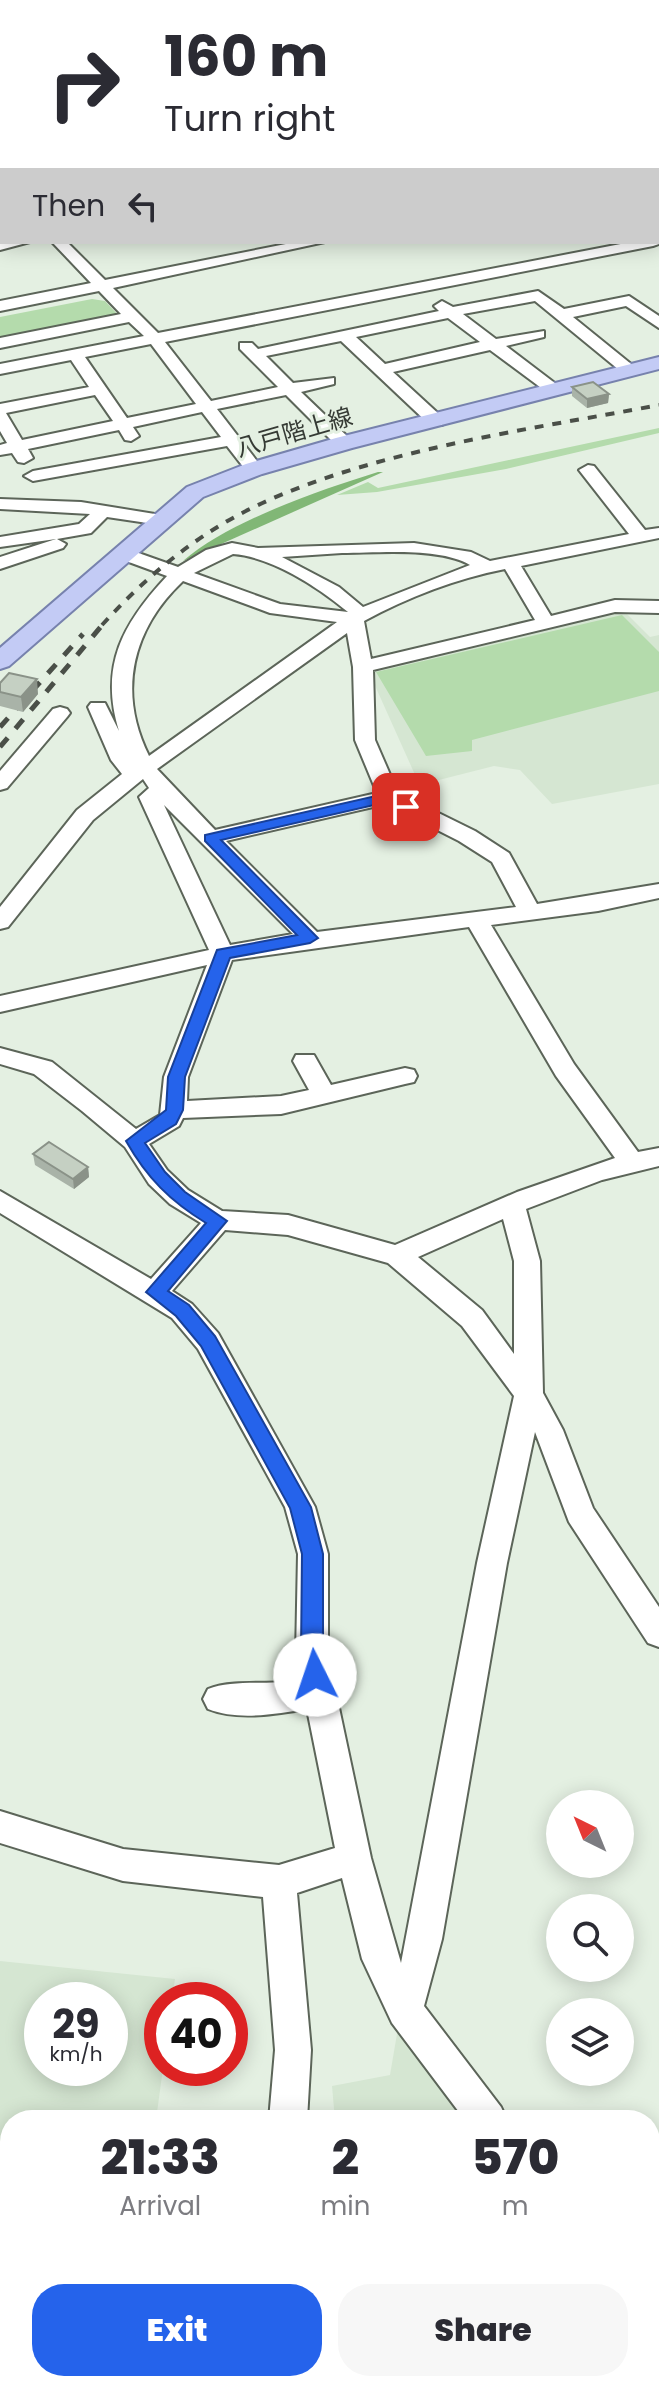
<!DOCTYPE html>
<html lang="en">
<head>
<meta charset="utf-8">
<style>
  :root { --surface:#fff; --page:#f7f7f7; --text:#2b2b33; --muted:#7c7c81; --accent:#2563eb }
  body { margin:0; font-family:Poppins,"Noto Sans JP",sans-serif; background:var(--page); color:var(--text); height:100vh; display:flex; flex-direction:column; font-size:30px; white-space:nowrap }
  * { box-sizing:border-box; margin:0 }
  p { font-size:26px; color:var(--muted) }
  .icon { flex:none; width:44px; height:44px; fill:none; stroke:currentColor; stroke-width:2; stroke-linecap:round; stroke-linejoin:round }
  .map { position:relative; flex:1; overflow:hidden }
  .panel { position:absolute; left:0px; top:2110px; width:660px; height:282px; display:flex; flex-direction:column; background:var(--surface); border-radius:32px 32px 0 0; box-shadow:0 4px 20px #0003 }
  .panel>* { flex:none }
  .hud { position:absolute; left:0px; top:0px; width:660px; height:244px; box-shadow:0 4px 20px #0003; background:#fff; color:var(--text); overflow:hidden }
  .needle { width:52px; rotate:317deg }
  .buttons { position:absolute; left:546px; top:1790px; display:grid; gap:16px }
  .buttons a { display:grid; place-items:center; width:88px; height:88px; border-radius:50%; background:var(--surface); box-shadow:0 4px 20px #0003; font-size:40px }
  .speed { position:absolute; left:24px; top:1982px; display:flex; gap:16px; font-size:40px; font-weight:700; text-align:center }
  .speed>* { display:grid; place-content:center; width:104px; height:104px; border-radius:50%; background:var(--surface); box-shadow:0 4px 20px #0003; line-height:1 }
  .speed small { font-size:20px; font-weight:400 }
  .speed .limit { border:12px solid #d22; background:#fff; color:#111 }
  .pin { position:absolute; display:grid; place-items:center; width:68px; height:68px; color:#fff; margin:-34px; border-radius:16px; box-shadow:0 4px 12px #0006 }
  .me { position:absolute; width:88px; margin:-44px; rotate:356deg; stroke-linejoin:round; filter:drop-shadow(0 0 6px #0008) }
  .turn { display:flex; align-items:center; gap:28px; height:168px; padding:0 32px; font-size:36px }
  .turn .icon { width:104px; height:104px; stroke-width:2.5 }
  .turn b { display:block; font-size:56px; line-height:68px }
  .then { display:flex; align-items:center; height:76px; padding:0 32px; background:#0003; gap:16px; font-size:30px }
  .eta { display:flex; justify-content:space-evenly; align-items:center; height:136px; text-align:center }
  .eta b { font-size:48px; font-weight:800; line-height:56px }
  .action { display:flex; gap:16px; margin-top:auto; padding:16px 32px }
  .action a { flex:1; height:92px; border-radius:32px; background:var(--accent); color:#fff; font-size:32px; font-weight:800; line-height:92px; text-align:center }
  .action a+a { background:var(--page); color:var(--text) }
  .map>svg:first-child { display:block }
</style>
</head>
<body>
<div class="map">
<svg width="659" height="2391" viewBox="0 0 659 2391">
  <rect width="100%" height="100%" fill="#e4f0e2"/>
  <g fill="#d5e6d2" fill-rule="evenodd">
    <path d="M622 609 650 637 659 635V784L552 804 520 770 494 766 423 784 416 777 368 670Z"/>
    <path d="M0 1961 175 1979 172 2000H162L163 2068 156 2120H10V2294L0 2202ZM42 2000H110V2068H42Z"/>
    <path d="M398 2028 466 2120H335L332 2086 390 2075Z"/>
    <path d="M20 2382H630V2391H21Z"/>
  </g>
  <g fill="#b4dbac">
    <path d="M92 299 105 301 121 318 0 342V317Z"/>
    <path d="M659 428V433L506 469 377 492 337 495 368 482 378 488Z"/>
    <path d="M622 615 659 652V691L472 740V751L426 756 376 672Z"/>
  </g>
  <path fill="#81b776" d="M378 472H383L183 561C229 521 320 490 378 472Z"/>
  <path fill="#a0aff9" d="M0 0 136 2H2L0 191Z"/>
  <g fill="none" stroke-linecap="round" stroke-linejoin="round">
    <defs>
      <g id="minor">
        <path d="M187 0H200L202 2H189Z"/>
        <rect x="658" y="48" width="1" height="8"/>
        <path d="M659 122V131H658V122Z"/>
        <rect x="658" y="196" width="1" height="8"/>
        <path d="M658 239 659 244 653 246 165 342 211 401 278 387 240 349V343H252L258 349 439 311 434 306 442 301 453 307 538 291 564 309 629 296 659 316V328L626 306 573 317 636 368V374H624L535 301 463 314 496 339 544 331V337L506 346 560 387V393H548L490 350 393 372 442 417V425H430L341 341 266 356 293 383 334 378V384L301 392 350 439V447H338L286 395 217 409 263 469 254 474 248 473 227 446 33 481 24 476 33 471 221 437 202 412 133 427 139 436 131 441 125 440 119 430 28 449 33 458 24 463 18 462 12 453 0 455V445L7 443 0 431V404L89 387 71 360 0 374V364L144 336 129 322 0 348V338L121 314 99 291 0 311V301L91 283 52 242H67L105 280 296 242H325L113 288 158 333 631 242H658ZM448 318 480 342 385 364 356 337ZM151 344 196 404 127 418 85 357ZM95 395 113 421 22 440 6 413Z"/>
        <path d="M0 242 2 241 30 242 0 250Z"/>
        <path d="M588 465 594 466 645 530 659 528V538L521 566 551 616 615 600 659 601V613L615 612 373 670 375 740 398 793 475 831 509 853 537 904 659 884V898L598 911 491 925 574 1064 638 1152 659 1148V1166L602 1180 526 1209 540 1261 543 1393 563 1430 593 1508 659 1607V1647L648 1643 569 1522 535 1432 507 1563 442 1939 424 2006 501 2107 507 2120H465L392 2023 362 1959 342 1878 297 1893 311 2050 307 2120H269L275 2050 263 1897 123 1881 0 1843V1811L123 1849 279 1865 335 1848 307 1709C276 1714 238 1721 208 1709L203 1699 208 1689C233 1679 273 1685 301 1681L296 1656 298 1554 285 1507 198 1349 172 1318 0 1213V1191L151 1279 201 1223 170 1204 149 1184 125 1147 82 1111 34 1074 0 1064V1048L52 1062 136 1129 160 1115 164 1077 207 965 0 1012V996L209 950 139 797 149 788 143 779 93 820 8 927 0 929V907L77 810 122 774 111 760 88 707 91 703H105L119 731C99 666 123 623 167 576L118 558V550H130L178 567 206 550 232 543 258 548 414 543 471 552 490 561 629 534 579 470ZM342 553C377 553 440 547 470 565L363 607 339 587 282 557ZM233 554C272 557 318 587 348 612L280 604 194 573ZM505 569 535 620 371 659 364 621C408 597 455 579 505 569ZM183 581 270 613 337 622 149 756C117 692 132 629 183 581ZM347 633 353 667 355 740 377 793 215 830 157 769ZM386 804 459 841 492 862 516 907 317 932 226 841ZM164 805 293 934 230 945ZM469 927 556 1076 615 1158 517 1192 395 1245 288 1215 222 1211 188 1190 167 1170 149 1144 179 1126 183 1118 281 1114 405 1084 414 1082 417 1076 414 1070 405 1068 331 1085 314 1055H296L293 1061 309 1090 281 1096 187 1101 188 1077 232 960ZM503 1219 514 1261V1354L482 1310 418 1257ZM225 1230 288 1235 388 1263 462 1326 514 1396 477 1563 401 1963 371 1858 328 1656V1554L315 1507 218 1333 192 1304 172 1291Z"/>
        <path d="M0 499 81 502 161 515 170 520 161 525 107 517 91 533 57 539 66 544 63 548 0 569V557L56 539 0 547V537L79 524 90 514 0 509Z"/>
        <path d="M60 707 67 709 70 713 67 717 7 788 0 790V771L53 709Z"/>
        <path d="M650 2339 659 2343V2391H633L632 2382H650Z"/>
      </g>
      <path id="major" d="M659 357V369L352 448 262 474 203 497 9 666 0 669V648L187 487 246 464 336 438Z"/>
    </defs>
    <use href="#minor" stroke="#5c6559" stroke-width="4"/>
    <use href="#major" stroke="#7782ad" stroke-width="4"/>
    <use href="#minor" fill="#fff" fill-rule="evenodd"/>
    <use href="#major" fill="#c3cbf5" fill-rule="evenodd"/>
    <path stroke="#4a4f48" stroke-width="4" stroke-dasharray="9 9" stroke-linecap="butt" d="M102 625C134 590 168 559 208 533 324 456 523 431 659 405"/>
    <g stroke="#4a4f48" stroke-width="5" stroke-dasharray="12 12" stroke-linecap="butt">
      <path d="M0 727 83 634"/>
      <path d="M0 747 104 623"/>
    </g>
  </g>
  <g fill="#a9b3a8">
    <path d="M213 0H318L325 2H213Z"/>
    <path d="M572 387 609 394 608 403 587 408 572 396Z"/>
    <path d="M0 683 38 694 23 712 0 706Z"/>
    <path d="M33 1154 88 1167 89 1177 74 1189 35 1165Z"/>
  </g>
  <g fill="#8a9288">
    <path d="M609 394 608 403 587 408V399Z"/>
    <path d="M37 679 38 694 23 712 21 697Z"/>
    <path d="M88 1167 89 1177 74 1189 73 1179Z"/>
  </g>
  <g fill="#c5d0c3" stroke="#8a9288" stroke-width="2">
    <path d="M246 0H318L325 2H252Z"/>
    <path d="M637 0H659V14H658V2H632Z"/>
    <path d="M593 382 609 394 587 399 572 387Z"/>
    <path d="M9 673 37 679 21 697 0 692V683Z"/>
    <path d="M49 1142 88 1167 73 1179 33 1154Z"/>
  </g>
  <path fill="#2563eb" stroke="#184099" stroke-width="2" d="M389 793 413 807 406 812 387 802 221 840 318 938 310 943 230 958 185 1077 183 1110 176 1124 145 1143 165 1172 185 1192 227 1221 168 1291 189 1305 215 1336 311 1507 323 1554V1656L326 1675 323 1682 315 1685 307 1682 301 1656 302 1554 290 1508 201 1346 176 1316 146 1292 206 1223C170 1201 147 1178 126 1141L166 1110 168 1077 217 950 297 935 205 841V835Z"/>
  <g text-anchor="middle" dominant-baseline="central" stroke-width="6" stroke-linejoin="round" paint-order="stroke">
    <g font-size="24" fill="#353a34" stroke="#e4f0e2">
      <text transform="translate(294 432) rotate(-16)">八戸階上線</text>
    </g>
  </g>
</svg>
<div class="buttons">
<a><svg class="needle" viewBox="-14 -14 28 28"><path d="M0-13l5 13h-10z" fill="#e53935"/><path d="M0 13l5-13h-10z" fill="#7c7c81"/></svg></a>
<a><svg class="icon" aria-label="search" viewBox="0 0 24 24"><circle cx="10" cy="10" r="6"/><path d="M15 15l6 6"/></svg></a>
<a><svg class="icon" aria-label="layers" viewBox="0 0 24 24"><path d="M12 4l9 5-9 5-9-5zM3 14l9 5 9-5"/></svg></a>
</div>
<div class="speed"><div>29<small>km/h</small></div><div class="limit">40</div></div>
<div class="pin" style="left:406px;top:807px;background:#d93025"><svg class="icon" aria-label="arrive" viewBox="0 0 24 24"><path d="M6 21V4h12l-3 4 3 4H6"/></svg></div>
<svg class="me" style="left:315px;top:1675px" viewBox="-20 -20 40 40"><circle r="19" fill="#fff"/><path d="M0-13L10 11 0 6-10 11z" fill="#2563eb"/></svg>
<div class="hud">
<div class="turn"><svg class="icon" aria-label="right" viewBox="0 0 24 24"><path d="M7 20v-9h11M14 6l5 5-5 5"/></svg><div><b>160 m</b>Turn right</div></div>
<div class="then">Then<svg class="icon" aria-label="left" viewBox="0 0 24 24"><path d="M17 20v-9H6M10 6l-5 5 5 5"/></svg></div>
</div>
<section class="panel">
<div class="eta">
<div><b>21:33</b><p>Arrival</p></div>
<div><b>2</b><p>min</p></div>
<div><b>570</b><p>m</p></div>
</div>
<div class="action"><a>Exit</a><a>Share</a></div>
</section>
</div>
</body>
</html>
